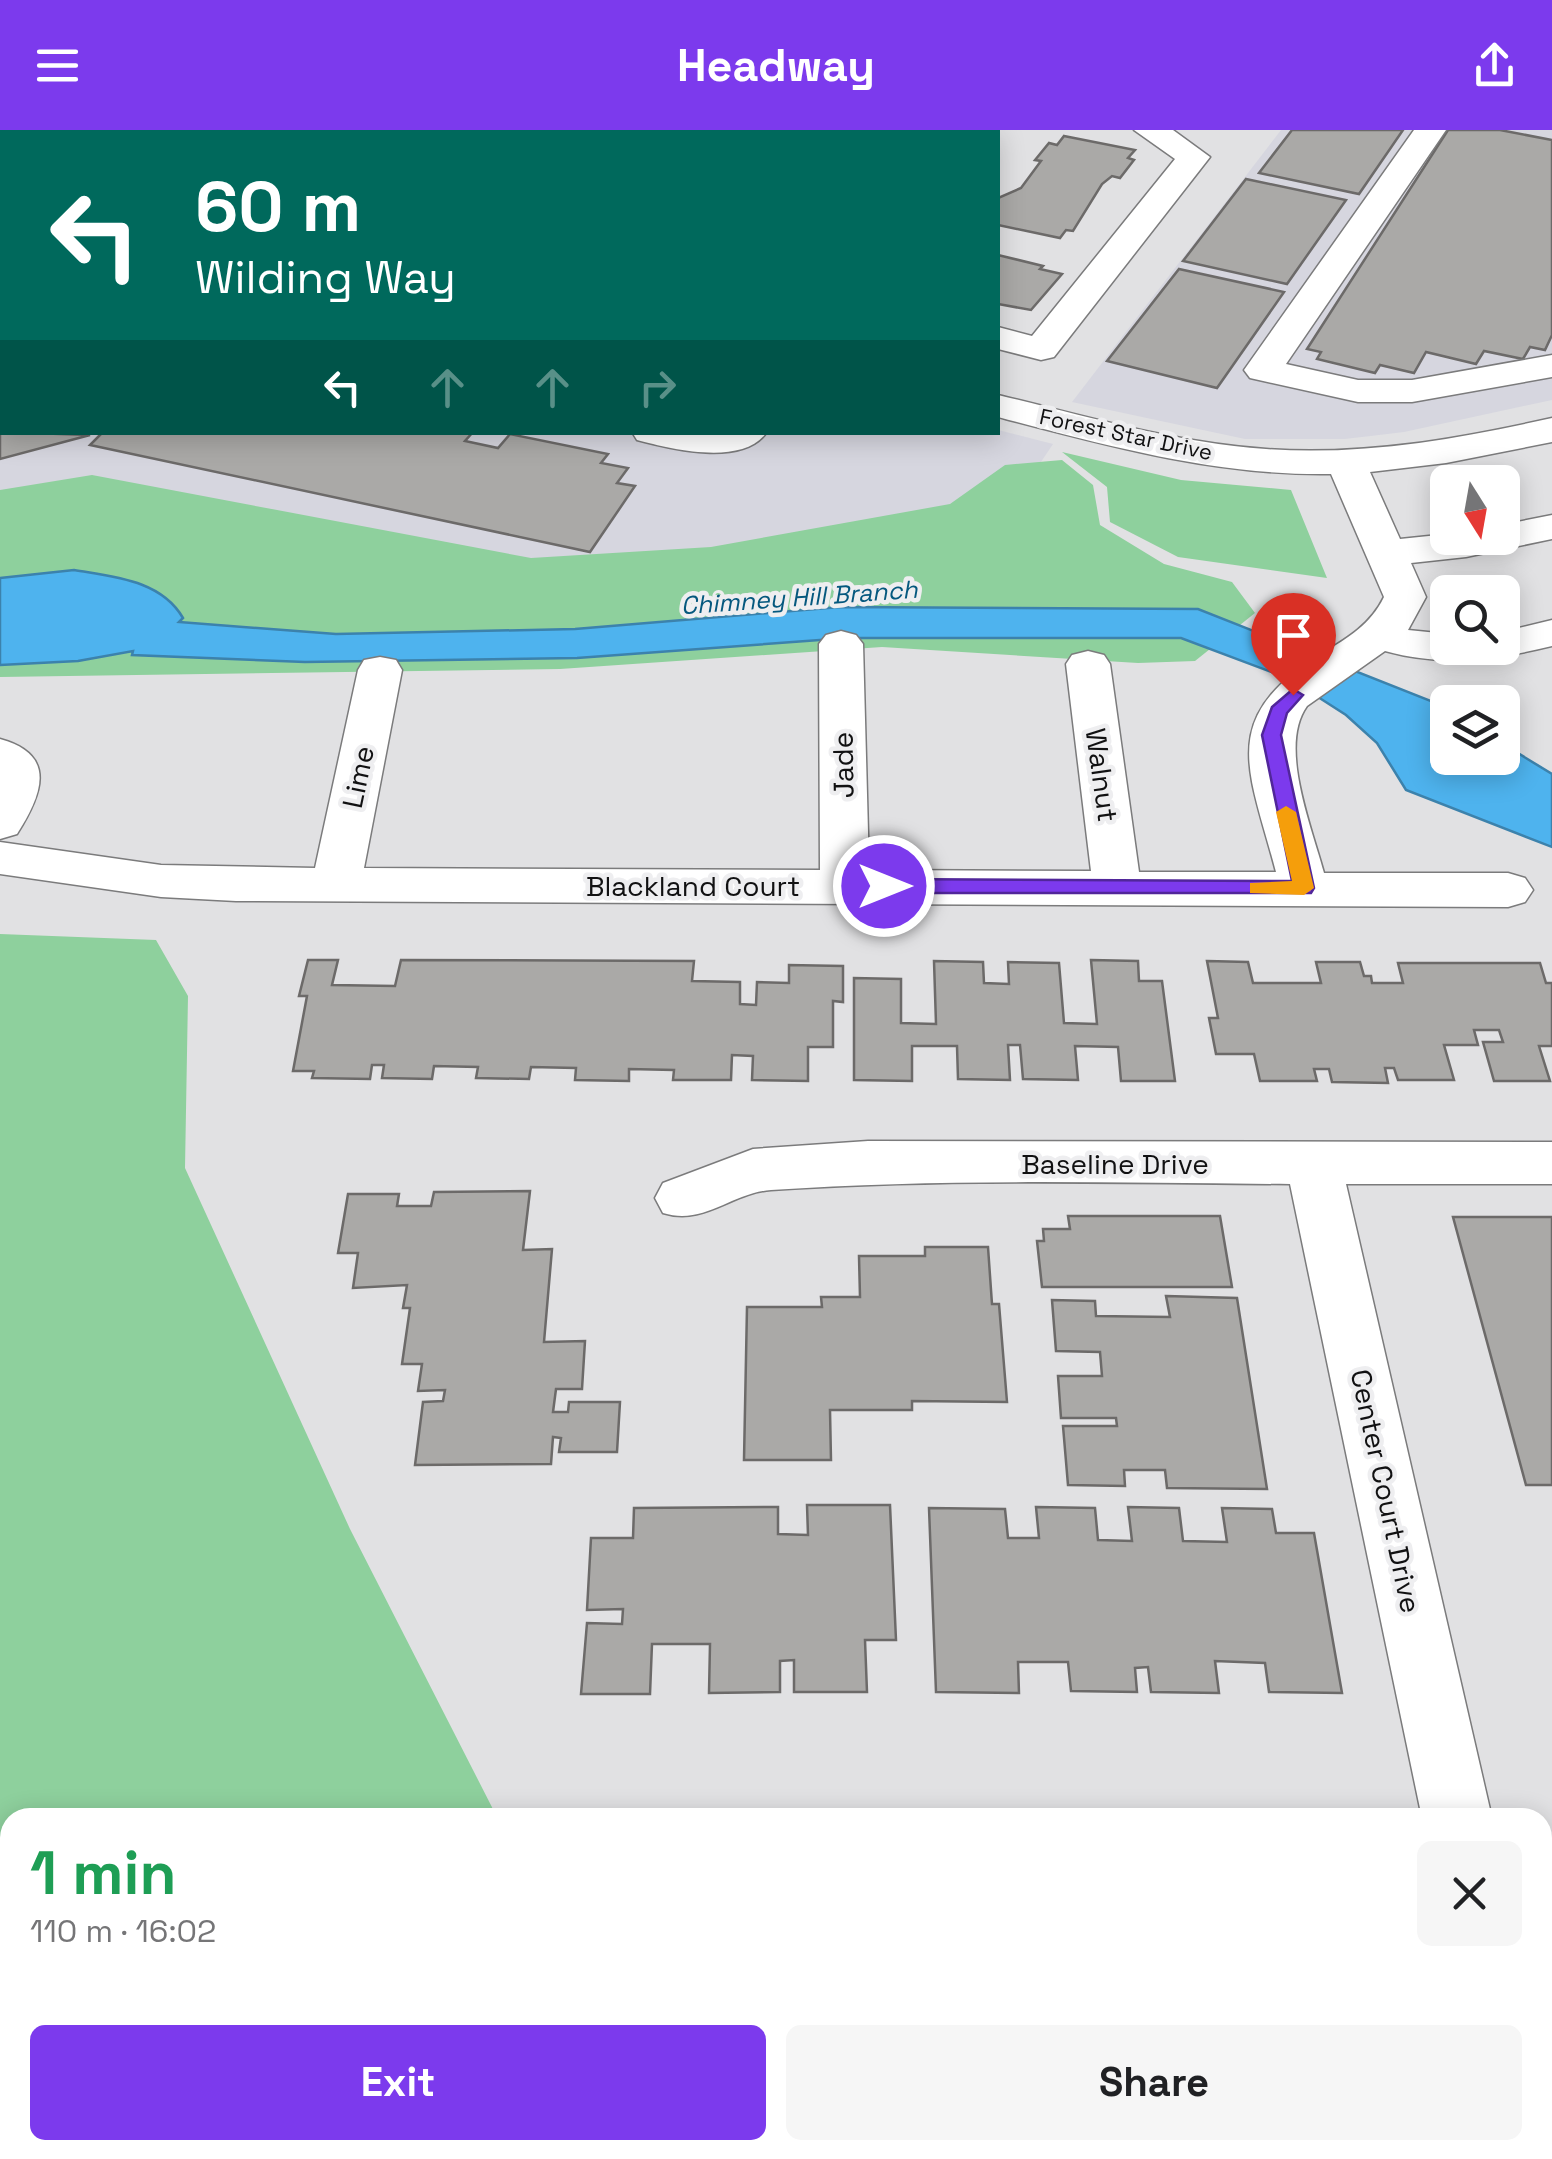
<!DOCTYPE html>
<html lang="en">
<head>
<meta charset="utf-8">
<style>
  :root { --surface:#fff; --page:#f6f6f6; --text:#202124; --muted:#757577; --accent:#7c3aed }
  body { margin:0; font-family:"Space Grotesk",sans-serif; background:var(--page); color:var(--text); height:100vh; display:flex; flex-direction:column; font-size:38px; white-space:nowrap }
  * { box-sizing:border-box; margin:0 }
  p { font-size:32px; color:var(--muted) }
  .icon { flex:none; width:55px; height:55px; fill:none; stroke:currentColor; stroke-width:2; stroke-linecap:round; stroke-linejoin:round }
  .map { position:relative; flex:1; overflow:hidden }
  .details { position:absolute; left:0px; top:1678px; width:1552px; height:352px; display:flex; flex-direction:column; background:var(--surface); border-radius:30px 30px 0 0; box-shadow:0 5px 25px #0003 }
  .details>* { flex:none }
  .hud { position:absolute; left:0px; top:0px; width:1000px; height:305px; box-shadow:0 5px 25px #0003; background:#00695c; color:#fff; overflow:hidden }
  .needle { width:65px; rotate:169deg }
  .controls { position:absolute; left:1430px; top:335px; display:grid; gap:20px }
  .controls a { display:grid; place-items:center; width:90px; height:90px; border-radius:15px; background:var(--surface); box-shadow:0 5px 25px #0003; font-size:50px }
  .pin { position:absolute; display:grid; place-items:center; width:85px; height:85px; color:#fff; margin:-102px -42px; border-radius:50% 50% 50% 0; rotate:-45deg; box-shadow:0 0 10px #0007 }
  .pin .icon { rotate:45deg }
  .me { position:absolute; width:110px; margin:-55px; rotate:90deg; stroke-linejoin:round; filter:drop-shadow(0 0 8px #0008) }
  .turn { display:flex; align-items:center; gap:35px; height:210px; padding:0 30px; font-size:45px }
  .turn .icon { width:130px; height:130px; stroke-width:2.5 }
  .turn b { display:block; font-size:70px; line-height:85px }
  .lanes { display:flex; align-items:center; height:95px; padding:0 30px; background:#0003; justify-content:center; gap:50px; direction:ltr }
  .lanes .off { opacity:.35 }
  .round { display:grid; place-items:center; flex:none; width:105px; height:105px; border-radius:15px; background:var(--page) }
  .overview { display:flex; align-items:center; justify-content:space-between; height:170px; padding:0 30px }
  h1 { font-size:60px; font-weight:700; line-height:75px; color:#1e9e55 }
  .button { display:flex; gap:20px; margin-top:auto; padding:20px 30px }
  .button a { flex:1; height:115px; border-radius:15px; background:var(--accent); color:#fff; font-size:40px; font-weight:700; line-height:115px; text-align:center }
  .button a+a { background:var(--page); color:var(--text) }
  header { display:flex; justify-content:space-between; align-items:center; height:130px; padding:0 30px; background:var(--accent); color:#fff; font-size:45px; font-weight:700 }
  .map>svg:first-child { display:block }
</style>
</head>
<body>
<header><svg class="icon" aria-label="menu" viewBox="0 0 24 24"><path d="M4 6h16M4 12h16M4 18h16"/></svg>Headway<svg class="icon" aria-label="share" viewBox="0 0 24 24"><path d="M12 15V3M7 8l5-5 5 5M5 13v7h14v-7"/></svg></header>
<div class="map">
<svg width="1552" height="2029" viewBox="0 0 1552 2029">
  <rect width="100%" height="100%" fill="#e1e1e3"/>
  <g fill="#d6d6df">
    <path d="M0 0 287 2H2V302L998 300 1053 314 980 423 0 457Z"/>
    <path d="M1281 0H1552V270L1404 302 1345 309H1245L1072 272Z"/>
  </g>
  <g fill="#8ed09d">
    <path d="M1062 322 1181 350 1291 360 1327 448 1178 427 1110 392 1107 357Z"/>
    <path d="M1062 330 1093 355 1100 395 1164 434 1232 452 1255 483 1195 531 1138 533 882 517 560 539 0 547V360L92 345 531 428 711 417 950 374 1005 335Z"/>
    <path d="M0 804 156 810 188 866 185 1038 350 1399 497 1687 10 1688V2020H667L672 2029H0Z"/>
  </g>
  <path fill="#4eb3ee" stroke="#3c82ac" stroke-width="2.5" d="M74 440C114 447 161 450 183 488L179 492 336 504 575 499 840 477 1198 479 1431 571 1447 581 1448 628H1502L1503 614 1552 644V717L1406 660 1377 613 1346 585 1290 549 1181 508H847L577 528 305 532 132 525 133 521 78 531 0 535V448Z"/>
  <g fill="#aaa9a7" stroke="#6c6a69" stroke-width="2.5">
    <path d="M1292 0H1403L1359 64 1259 43Z"/>
    <path d="M1448 0H1500L1552 10V205L1545 220 1530 217 1523 229 1484 221 1476 234 1426 222 1414 243 1380 235 1375 243 1317 229 1321 222 1307 219Z"/>
    <path d="M1064 6 1135 20 1128 28 1134 30 1120 48 1112 46 1102 54 1073 101 1066 100 1060 108 998 95V68L1021 58 1041 31 1035 30 1049 13 1057 15Z"/>
    <path d="M1246 49 1346 70 1287 154 1183 131Z"/>
    <path d="M998 125 1043 136 1040 139 1062 144 1031 180 998 174Z"/>
    <path d="M1179 139 1284 162 1217 258 1107 231Z"/>
    <path d="M0 169 2 302 90 305 0 329Z"/>
    <path d="M99 302H473L465 311 498 318 510 304 608 324 601 333 628 338 617 353 635 356 590 422 90 315 102 303Z"/>
    <path d="M308 830H338L332 855 395 856 401 830 694 831 692 851 740 852V874L756 875 757 852 789 853V835L843 836V872L833 871V917H808V951L752 950 753 926 732 925 731 950H673L674 940 629 939V951L575 950 576 938 531 937 529 949 476 948 478 937 434 936 432 949 382 948 384 935H372L370 949 312 948 314 941H293L307 866H299Z"/>
    <path d="M1091 830 1138 831 1139 851H1162L1175 951H1121L1118 917 1075 916 1078 950 1023 949 1020 915H1008L1010 950 958 949 957 916H912V951L854 950V848L901 849V893L936 894 934 831 983 832 984 853 1009 854 1008 832 1059 833 1064 893 1097 894Z"/>
    <path d="M1207 831 1248 832 1253 853H1321L1316 832H1360L1364 846H1371L1372 853H1403L1398 833H1540L1546 853H1552V916H1539L1550 951H1494L1483 912H1503L1499 900H1474L1478 915H1444L1454 950H1398L1394 938H1385L1388 953 1332 952 1329 939H1314L1317 951H1260L1254 924H1216L1209 888H1218Z"/>
    <path d="M530 1061 523 1120 552 1119 544 1212 585 1211 582 1259H556L553 1282H568L569 1272H620L617 1322H559L561 1308 553 1307 551 1334 415 1335 423 1272 443 1271 445 1260 418 1261 422 1234H402L410 1178H403L407 1155 353 1158 358 1123H338L348 1064H399L397 1076H431L434 1062Z"/>
    <path d="M1068 1086H1220L1232 1157H1042L1037 1111H1044L1043 1099H1070Z"/>
    <path d="M1453 1087H1552V1355H1526Z"/>
    <path d="M925 1117H988L992 1174H999L1007 1272 912 1271V1280H830L831 1330H744L747 1177H822L821 1167H860L859 1126H925Z"/>
    <path d="M1166 1166 1237 1168 1267 1359 1167 1358 1165 1340H1124L1125 1356 1068 1355 1063 1296H1117L1116 1288H1061L1058 1246H1102L1100 1222 1056 1221 1052 1170 1095 1171 1096 1186 1170 1187Z"/>
    <path d="M807 1375H890L896 1510H865L867 1562H794V1530L780 1531V1562L709 1563 710 1514H652L650 1564H581L587 1493 622 1494 623 1479 587 1480 591 1408H633L634 1378 778 1377V1404L808 1405Z"/>
    <path d="M1036 1377 1095 1378 1098 1410 1132 1411 1128 1377 1179 1378 1183 1411 1227 1412 1222 1378 1272 1379 1276 1403H1314L1342 1563 1269 1562 1265 1533 1215 1531 1219 1563 1151 1562 1148 1537 1135 1538 1137 1562 1071 1561 1068 1532H1018L1019 1563 936 1562 929 1378 1005 1379 1008 1408H1039Z"/>
    <path d="M742 2020H955L960 2029H747Z"/>
    <path d="M999 2020H1415L1417 2029H1000Z"/>
  </g>
  <g fill="none" stroke-linecap="round" stroke-linejoin="round">
    <defs>
      <g id="minor">
        <rect x="239" y="0" width="32" height="2"/>
        <rect x="303" y="0" width="32" height="2"/>
        <rect x="363" y="0" width="32" height="2"/>
        <path d="M1134 0H1173L1210 27 1054 227 1041 230 998 219V197L1032 206 1175 29Z"/>
        <path d="M1414 0H1446L1286 234 1358 250H1412L1552 225V247L1412 272H1358L1250 248 1244 240Z"/>
        <rect x="0" y="38" width="2" height="20"/>
        <rect x="0" y="81" width="2" height="20"/>
        <path d="M998 265C1086 286 1175 313 1266 319 1362 326 1458 309 1552 288V312L1446 333 1370 342 1400 409 1448 404V408H1502V395L1552 385V409L1466 427 1411 433 1426 467 1408 500 1448 504V518H1502V502L1552 490V516C1495 530 1443 537 1385 521L1307 576C1278 616 1312 698 1324 743H1508L1525 748 1533 760 1525 772 1508 777 236 771 161 767 0 744V712L161 735 315 738 358 540 364 530 380 527 396 530 402 540 364 738 820 740 819 514 826 505 841 501 856 505 863 514 869 740 1091 741 1066 534 1072 525 1088 521 1104 525 1110 534 1139 742H1276C1249 639 1216 588 1323 523 1348 508 1371 494 1384 467L1331 344C1217 346 1108 316 998 287Z"/>
        <path d="M632 302H767C743 337 671 319 637 310Z"/>
        <path d="M0 609C59 625 41 666 17 704L0 709Z"/>
        <path d="M868 1011 1552 1012V1054H1346L1492 1688H1422L1290 1054C1117 1053 944 1048 771 1060 731 1063 704 1096 663 1083L655 1068 663 1053 753 1019Z"/>
        <path d="M1542 1985 1552 1989V2029H1497L1495 2020H1542Z"/>
      </g>
    </defs>
    <use href="#minor" stroke="#7b7b7c" stroke-width="3"/>
    <use href="#minor" fill="#fff" fill-rule="evenodd"/>
  </g>
  <path fill="#7c3aed" stroke="#51269a" stroke-width="2.5" d="M1293 559 1303 565 1287 583 1281 605 1314 758 1311 763H884L874 756 884 749 1292 751 1262 605 1272 577Z"/>
  <path fill="#f59e0b" d="M1286 676 1296 682 1314 758 1304 765 1250 763V753L1292 751 1276 682Z"/>
  <g text-anchor="middle" dominant-baseline="central" stroke-width="9" stroke-linejoin="round" paint-order="stroke">
    <g font-size="22" fill="#111112" stroke="#eeeef0">
      <text transform="translate(1126 304) rotate(12)">Forest Star Drive</text>
    </g>
    <g font-size="25" font-style="italic" fill="#05587e" stroke="#eeeef0">
      <text transform="translate(799 467) rotate(-4)">Chimney Hill Branch</text>
    </g>
    <g font-size="28" fill="#111112" stroke="#eeeef0">
      <text transform="translate(843 635) rotate(-91)">Jade</text>
      <text transform="translate(1102 645) rotate(82)">Walnut</text>
      <text transform="translate(358 647) rotate(-78)">Lime</text>
      <text x="693" y="756">Blackland Court</text>
      <text x="1115" y="1034">Baseline Drive</text>
      <text transform="translate(1386 1361) rotate(78)">Center Court Drive</text>
    </g>
  </g>
</svg>
<div class="controls">
<a><svg class="needle" viewBox="-14 -14 28 28"><path d="M0-13l5 13h-10z" fill="#e53935"/><path d="M0 13l5-13h-10z" fill="#757577"/></svg></a>
<a><svg class="icon" aria-label="search" viewBox="0 0 24 24"><circle cx="10" cy="10" r="6"/><path d="M15 15l6 6"/></svg></a>
<a><svg class="icon" aria-label="layers" viewBox="0 0 24 24"><path d="M12 4l9 5-9 5-9-5zM3 14l9 5 9-5"/></svg></a>
</div>
<div class="pin" style="left:1293px;top:565px;background:#d93025"><svg class="icon" aria-label="arrive" viewBox="0 0 24 24"><path d="M6 21V4h12l-3 4 3 4H6"/></svg></div>
<svg class="me" style="left:884px;top:756px" viewBox="-20 -20 40 40"><circle r="17" fill="#7c3aed" stroke="#fff" stroke-width="3"/><path d="M0-11L8 9 0 5-8 9z" fill="#fff"/></svg>
<div class="hud">
<div class="turn"><svg class="icon" aria-label="left" viewBox="0 0 24 24"><path d="M17 20v-9H6M10 6l-5 5 5 5"/></svg><div><b>60 m</b>Wilding Way</div></div>
<div class="lanes"><svg class="icon" aria-label="left" viewBox="0 0 24 24"><path d="M17 20v-9H6M10 6l-5 5 5 5"/></svg><svg class="icon off" aria-label="ahead" viewBox="0 0 24 24"><path d="M12 20V5M6 11l6-6 6 6"/></svg><svg class="icon off" aria-label="ahead" viewBox="0 0 24 24"><path d="M12 20V5M6 11l6-6 6 6"/></svg><svg class="icon off" aria-label="right" viewBox="0 0 24 24"><path d="M7 20v-9h11M14 6l5 5-5 5"/></svg></div>
</div>
<section class="details">
<div class="overview"><div><h1>1 min</h1><p>110 m · 16:02</p></div><a class="round"><svg class="icon" aria-label="close" viewBox="0 0 24 24"><path d="M6 6l12 12M18 6L6 18"/></svg></a></div>
<div class="button"><a>Exit</a><a>Share</a></div>
</section>
</div>
</body>
</html>
